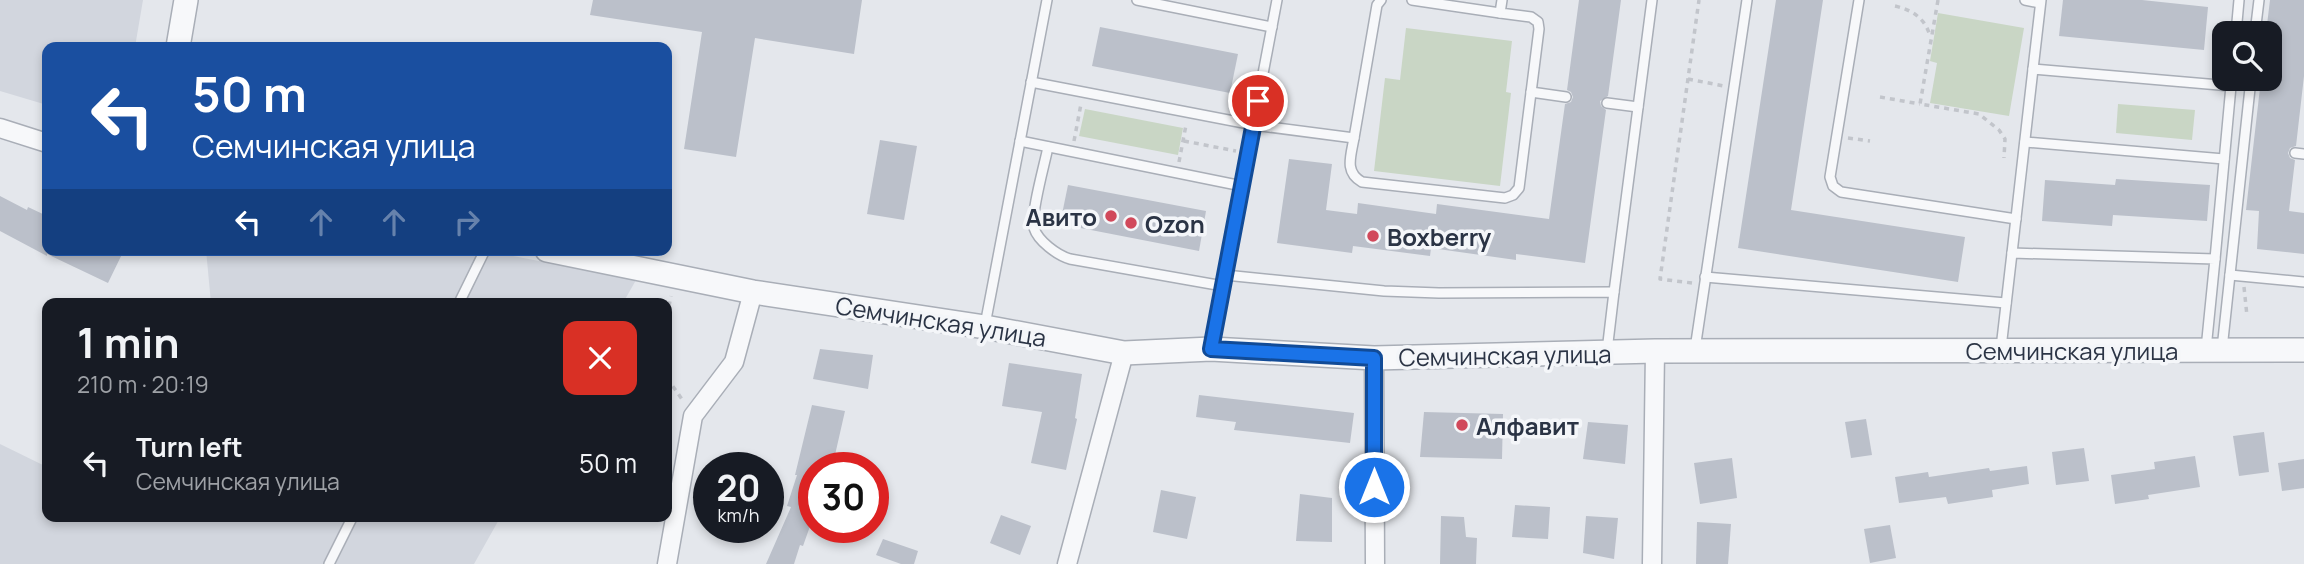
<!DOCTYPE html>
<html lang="en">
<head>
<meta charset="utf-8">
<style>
  :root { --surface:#171b24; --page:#20242c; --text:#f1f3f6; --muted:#9ea1a6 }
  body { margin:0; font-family:Manrope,sans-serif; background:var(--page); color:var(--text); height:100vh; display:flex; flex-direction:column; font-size:26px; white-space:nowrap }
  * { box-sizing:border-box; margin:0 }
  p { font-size:23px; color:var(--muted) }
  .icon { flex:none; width:38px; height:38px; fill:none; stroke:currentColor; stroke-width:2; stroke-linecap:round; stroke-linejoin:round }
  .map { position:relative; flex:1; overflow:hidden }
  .sheet { position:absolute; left:42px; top:298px; width:630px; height:224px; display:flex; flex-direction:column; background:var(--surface); border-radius:14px; box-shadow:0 4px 10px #0003 }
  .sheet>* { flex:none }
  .hud { position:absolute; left:42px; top:42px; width:630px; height:214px; border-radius:14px; box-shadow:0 4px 10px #0003; background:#1a4fa0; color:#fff; overflow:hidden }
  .buttons { position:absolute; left:2212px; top:21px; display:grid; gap:14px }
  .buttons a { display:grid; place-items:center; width:70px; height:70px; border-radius:14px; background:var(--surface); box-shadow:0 4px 10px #0003; font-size:35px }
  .speed { position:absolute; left:693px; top:452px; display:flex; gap:14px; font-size:35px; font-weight:700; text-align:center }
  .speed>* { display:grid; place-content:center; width:91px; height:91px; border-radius:50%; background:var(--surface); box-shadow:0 4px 10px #0003; line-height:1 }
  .speed small { font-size:18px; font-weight:400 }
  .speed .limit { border:10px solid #d22; background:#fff; color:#111 }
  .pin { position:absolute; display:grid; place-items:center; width:60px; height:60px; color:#fff; margin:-30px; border:4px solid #fff; border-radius:50%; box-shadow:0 2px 7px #0007 }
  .me { position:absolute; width:77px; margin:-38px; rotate:0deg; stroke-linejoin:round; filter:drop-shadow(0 0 5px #0008) }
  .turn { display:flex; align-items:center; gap:24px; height:147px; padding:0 35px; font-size:32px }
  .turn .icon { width:91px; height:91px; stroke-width:2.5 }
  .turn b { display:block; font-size:49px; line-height:60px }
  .lanes { display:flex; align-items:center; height:66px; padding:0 35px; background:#0003; justify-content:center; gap:35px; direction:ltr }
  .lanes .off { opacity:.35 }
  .round { display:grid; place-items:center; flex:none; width:74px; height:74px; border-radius:14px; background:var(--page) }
  .head { display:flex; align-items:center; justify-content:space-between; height:119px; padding:0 35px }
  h1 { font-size:42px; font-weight:700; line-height:52px }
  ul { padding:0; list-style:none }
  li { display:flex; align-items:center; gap:21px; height:91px; padding:0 35px }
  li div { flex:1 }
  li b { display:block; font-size:26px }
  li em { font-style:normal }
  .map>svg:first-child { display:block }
</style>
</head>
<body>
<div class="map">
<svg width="2304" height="564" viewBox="0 0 2304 564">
  <rect width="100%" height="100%" fill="#e4e7ec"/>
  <g fill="#d2d6de">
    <path d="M0 0H143L135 47H47V105L0 91Z"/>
    <path d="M206 250H482L636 280 623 303H211Z"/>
    <path d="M0 444 47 467V516H501L474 564H0Z"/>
  </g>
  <g fill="#c9d6c5">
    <path d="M1938 13 2024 28 2009 116 1930 103 1937 63 1930 61Z"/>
    <path d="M1406 28 1512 41 1506 92 1511 93 1500 186 1374 171 1385 78 1400 80Z"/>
    <path d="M2118 104 2195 110 2192 140 2116 133Z"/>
    <path d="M1085 109 1183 128 1178 155 1079 136Z"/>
  </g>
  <g fill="#bbc0ca">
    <path d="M593 0H862L854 54 755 38 736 157 684 149 702 32 590 15Z"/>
    <path d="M1579 0H1621L1608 96 1600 101 1601 106 1606 110 1585 263 1516 254V260L1431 248 1430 256 1353 246 1352 253 1277 243 1289 159 1332 164 1326 210 1357 214 1358 203 1436 214 1437 204 1549 219 1565 104 1571 102 1573 97 1571 92 1567 90Z"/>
    <path d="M1776 0H1823L1791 210 1965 237 1958 282 1738 248Z"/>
    <path d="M2063 0H2142L2208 7 2204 50 2059 36Z"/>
    <path d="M2270 0H2304V76L2296 146 2290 148 2288 153 2290 158 2295 160 2289 211 2304 213V254L2257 249 2259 211 2246 210 2261 79H2270V33H2266Z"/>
    <path d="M1100 27 1238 54 1230 93 1092 66Z"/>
    <path d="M880 140 917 146 904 220 867 214Z"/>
    <path d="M2116 179 2210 185 2207 221 2113 215 2112 226 2042 221 2045 180 2115 185Z"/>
    <path d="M1068 185 1206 211 1199 251 1060 224Z"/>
    <path d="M0 196 27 210 28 207 47 216V250H124L108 283 47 254V256L0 231Z"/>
    <path d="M820 349 873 355 868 389 813 379Z"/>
    <path d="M1009 363 1082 374 1075 418 1077 419 1066 470 1031 463 1042 412 1002 406Z"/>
    <path d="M1199 395 1354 413 1350 443 1234 430 1236 422 1196 417Z"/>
    <path d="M812 405 845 411 835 455 839 456 835 467H814V515L803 546 800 545 794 564H766L791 507 787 506 797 475H795Z"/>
    <path d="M1424 412 1503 414 1502 459 1420 457Z"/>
    <path d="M1866 419 1872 455 1851 458 1845 422Z"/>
    <path d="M1588 422 1628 425 1625 464 1583 459Z"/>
    <path d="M2264 432 2269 472 2239 476 2233 436Z"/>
    <path d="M2084 448 2089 481 2056 485 2052 452Z"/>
    <path d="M2195 456 2200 487 2148 495 2149 499 2115 504 2111 475 2155 469 2154 462Z"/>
    <path d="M1732 458 1737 498 1700 504 1694 463Z"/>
    <path d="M2304 459V488L2282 491 2278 463Z"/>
    <path d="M2027 466 2029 484 1992 490 1993 497 1948 504 1946 497 1899 503 1895 477 1928 472 1929 477 1989 468 1990 471Z"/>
    <path d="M1161 490 1196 497 1187 539 1153 532Z"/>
    <path d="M1300 494 1332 498V542L1296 541Z"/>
    <path d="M1515 505 1550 507 1548 539 1512 537Z"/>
    <path d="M1001 515 1031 526 1020 555 990 543Z"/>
    <path d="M1441 516 1464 517 1466 537 1477 538 1476 564H1440Z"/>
    <path d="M1586 516 1618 518 1614 559 1583 553Z"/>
    <path d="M1697 522 1731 524 1728 564H1696Z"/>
    <path d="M1890 525 1896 558 1870 563 1864 529Z"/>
    <path d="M883 539 918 551 914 564H901L876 555Z"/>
  </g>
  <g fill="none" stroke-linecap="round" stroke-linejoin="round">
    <defs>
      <g id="service">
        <path d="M1137 0 1272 27"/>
        <path d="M1412 0 1500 13"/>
        <path d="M1859 0 1830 177 1833 186 1841 192 2016 219"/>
        <path d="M2025 0 2040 3"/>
        <path d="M2236 33 2239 0"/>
        <path d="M2255 33 2259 0"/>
        <path d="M2033 69 2041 0"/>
        <path d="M1031 82 1254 125 1354 138 1377 5 1381 0"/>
        <path d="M1531 92 1566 97"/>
        <path d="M1607 103 1638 107"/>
        <path d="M1354 138C1351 156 1344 172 1362 182L1505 198 1513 195 1519 188 1539 29 1538 22 1531 17 1500 13 1502 0"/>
        <path d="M1020 141 1242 186"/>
        <path d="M2025 142 2224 159"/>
        <path d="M1048 147C1045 163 1030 215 1034 228 1038 241 1057 255 1070 259L1223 286"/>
        <path d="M2295 153 2304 154"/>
        <path d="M2012 253 2033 69 2231 86 2215 259"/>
        <path d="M1225 275 1384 291 1439 293 1614 292 1607 351"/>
        <path d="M2230 275 2304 282"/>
        <path d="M1705 277 2006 303"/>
        <path d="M1614 292 1652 0"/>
        <path d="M459 303 485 250"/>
        <path d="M985 325 1047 0"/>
        <path d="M1211 347 1277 0"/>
        <path d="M2001 348 2012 253 2215 259 2206 349"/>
        <path d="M1695 349 1747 0"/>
        <path d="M2222 349 2251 79"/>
        <path d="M329 564 353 516"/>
      </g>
      <g id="minor">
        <path d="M0 128 47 143"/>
        <path d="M1374 358 1375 564"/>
        <path d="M667 564 693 416 734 362 753 292"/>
        <path d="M1067 564 1124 353"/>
        <path d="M1652 564 1655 351"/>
      </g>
      <g id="tertiary">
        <path d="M178 47 186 0"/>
        <path d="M547 250 753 292 985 327 1124 353 1211 349 1374 358 1655 351 2304 350"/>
      </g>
    </defs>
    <use href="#service" stroke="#a9aeb7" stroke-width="12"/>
    <use href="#minor" stroke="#a9aeb7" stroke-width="21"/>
    <use href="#tertiary" stroke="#a9aeb7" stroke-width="26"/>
    <g stroke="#c2c5cb" stroke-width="3.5" stroke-dasharray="5 5" stroke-linecap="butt">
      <path d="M1938 0 1920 104 1979 114 1999 130 2005 139 2004 158"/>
      <path d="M1895 6C1912 10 1925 18 1930 36"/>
      <path d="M1688 79 1724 86"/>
      <path d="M1880 97 1920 104"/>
      <path d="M1848 138 1870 141"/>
      <path d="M1074 141 1081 104"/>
      <path d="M1184 141 1236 151"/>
      <path d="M1179 162 1186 125"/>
      <path d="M1692 283 1660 279 1699 0"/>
      <path d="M2244 287 2247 316"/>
      <path d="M667 316 671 296"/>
      <path d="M667 378 684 402"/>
    </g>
    <use href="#service" stroke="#f7f8fa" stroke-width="9"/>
    <use href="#minor" stroke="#f7f8fa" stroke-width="18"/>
    <use href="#tertiary" stroke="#f7f8fa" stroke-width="23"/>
  </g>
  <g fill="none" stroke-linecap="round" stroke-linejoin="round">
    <defs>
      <path id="route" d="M1258 101 1211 349 1374 358V487"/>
    </defs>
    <use href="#route" stroke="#114b97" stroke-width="18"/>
    <use href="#route" stroke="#1a73e8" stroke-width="12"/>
  </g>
  <g fill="#d1495b" stroke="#f4f6f9" stroke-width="2.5">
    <circle cx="1111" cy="216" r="7"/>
    <circle cx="1131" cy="223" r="7"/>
    <circle cx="1373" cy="236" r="7"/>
    <circle cx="1462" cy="425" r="7"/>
  </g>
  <g text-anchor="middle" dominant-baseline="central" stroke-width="7" stroke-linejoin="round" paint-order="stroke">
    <g font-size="24" font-weight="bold" fill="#2b3445" stroke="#f4f6f9" text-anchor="start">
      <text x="1097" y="216" text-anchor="end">Авито</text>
      <text x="1145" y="223">Ozon</text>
      <text x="1387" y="236">Boxberry</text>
      <text x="1476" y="425">Алфавит</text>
    </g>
    <g font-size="24" fill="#2b3445" stroke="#f4f6f9">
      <text transform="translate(941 321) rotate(9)">Семчинская улица</text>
      <text x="2072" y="350">Семчинская улица</text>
      <text transform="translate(1505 355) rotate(-1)">Семчинская улица</text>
    </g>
  </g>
</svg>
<div class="buttons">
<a><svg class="icon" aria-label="search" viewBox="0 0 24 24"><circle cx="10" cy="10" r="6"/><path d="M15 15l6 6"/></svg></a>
</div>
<div class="speed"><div>20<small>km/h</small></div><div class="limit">30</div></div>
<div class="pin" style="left:1258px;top:101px;background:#d93025"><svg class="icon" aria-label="arrive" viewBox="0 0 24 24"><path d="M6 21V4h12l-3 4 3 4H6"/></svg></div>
<svg class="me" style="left:1374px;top:487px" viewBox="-20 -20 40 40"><circle r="17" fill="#1a73e8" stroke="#fff" stroke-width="3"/><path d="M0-11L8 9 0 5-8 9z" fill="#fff"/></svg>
<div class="hud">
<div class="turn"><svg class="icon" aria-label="left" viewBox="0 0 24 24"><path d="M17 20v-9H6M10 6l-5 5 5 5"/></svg><div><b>50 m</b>Семчинская улица</div></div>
<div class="lanes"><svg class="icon" aria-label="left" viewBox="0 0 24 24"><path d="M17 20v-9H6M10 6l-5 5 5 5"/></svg><svg class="icon off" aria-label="ahead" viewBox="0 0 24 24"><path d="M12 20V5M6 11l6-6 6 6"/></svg><svg class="icon off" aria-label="ahead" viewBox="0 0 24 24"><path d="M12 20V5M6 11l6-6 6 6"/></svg><svg class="icon off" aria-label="right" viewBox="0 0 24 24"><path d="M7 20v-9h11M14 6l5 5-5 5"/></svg></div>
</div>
<section class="sheet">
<div class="head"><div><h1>1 min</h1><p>210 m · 20:19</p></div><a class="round" style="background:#d93025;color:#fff"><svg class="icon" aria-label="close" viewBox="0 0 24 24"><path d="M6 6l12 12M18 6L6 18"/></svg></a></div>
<ul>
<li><svg class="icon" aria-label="left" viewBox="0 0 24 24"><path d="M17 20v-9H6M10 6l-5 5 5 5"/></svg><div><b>Turn left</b><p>Семчинская улица</p></div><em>50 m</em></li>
</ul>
</section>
</div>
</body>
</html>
